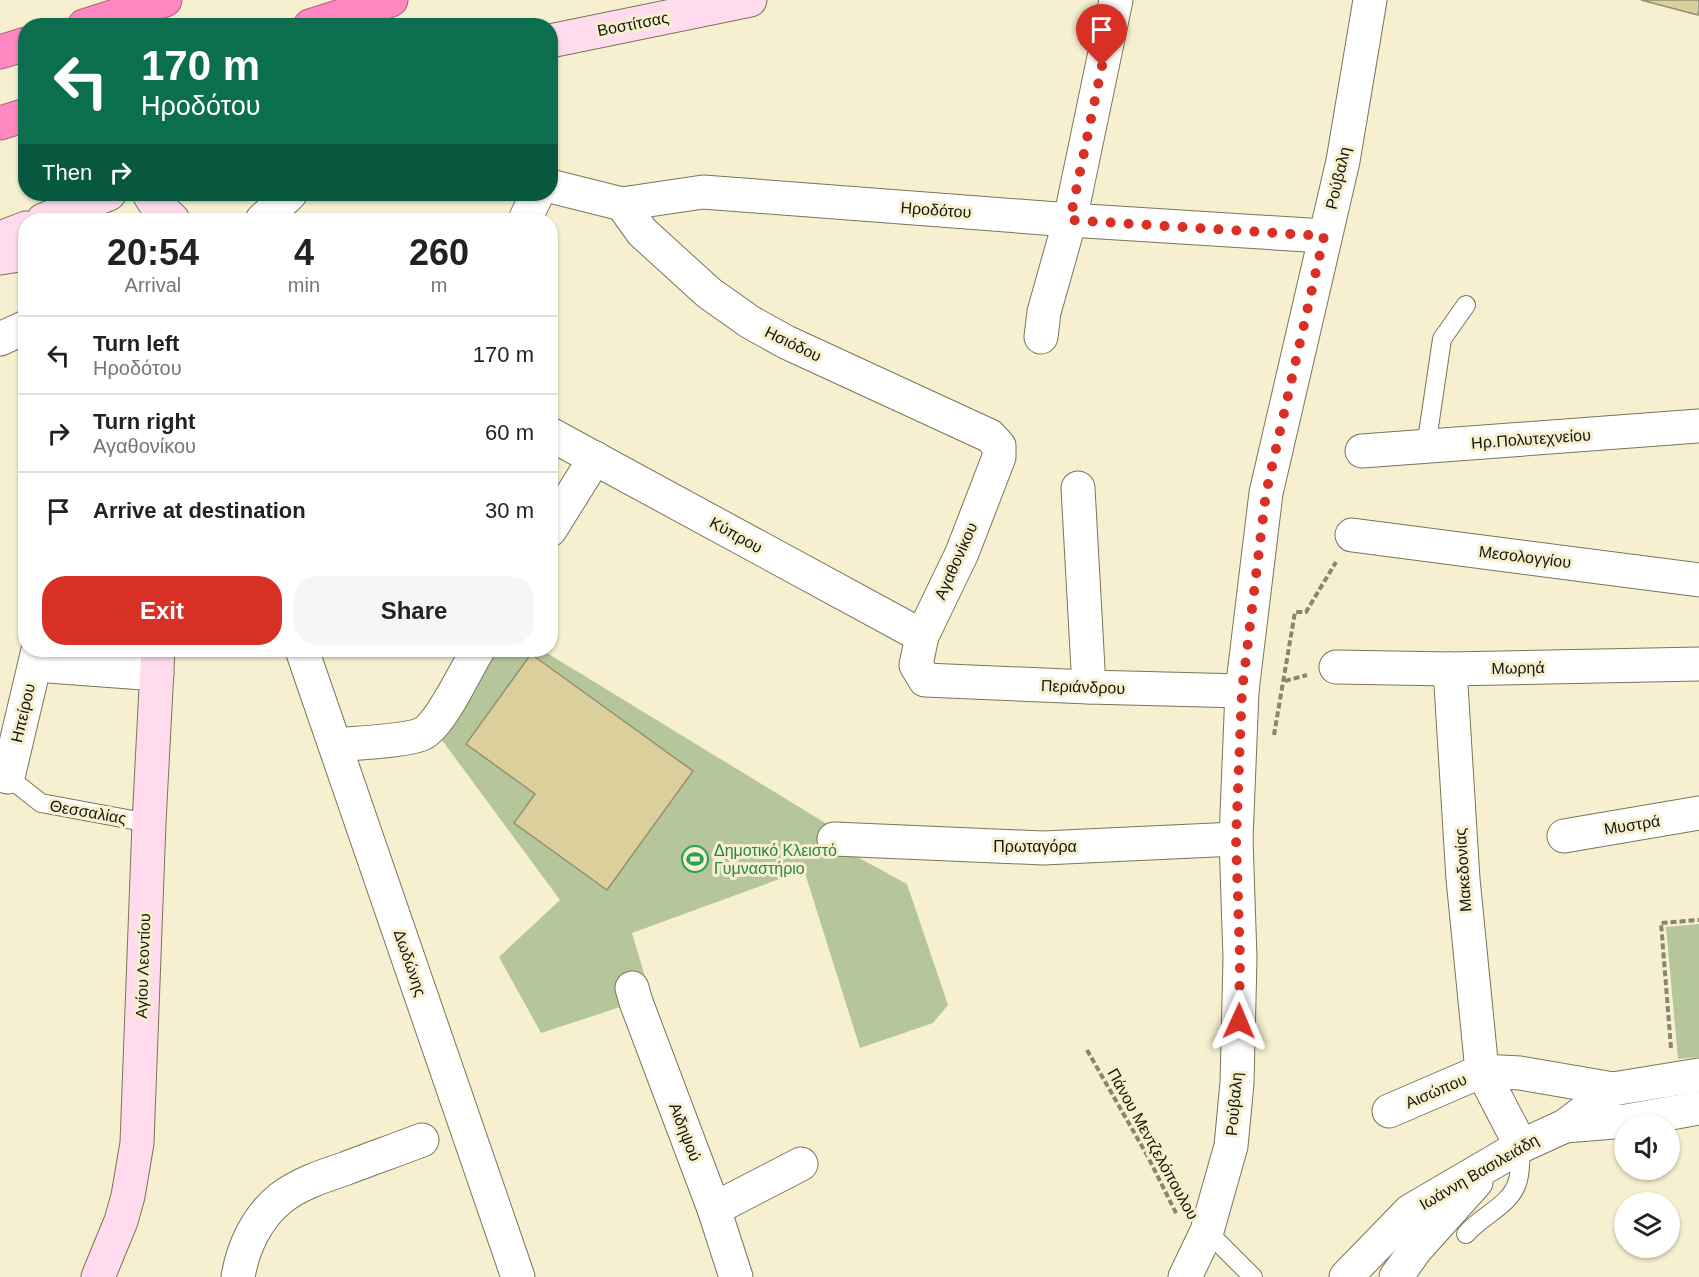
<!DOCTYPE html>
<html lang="en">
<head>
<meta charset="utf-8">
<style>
  :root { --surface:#fff; --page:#f6f6f6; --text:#222; --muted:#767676; --line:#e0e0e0; --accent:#d93025 }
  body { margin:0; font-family:Helvetica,sans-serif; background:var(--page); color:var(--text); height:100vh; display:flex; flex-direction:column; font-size:22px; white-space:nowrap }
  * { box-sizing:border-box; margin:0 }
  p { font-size:20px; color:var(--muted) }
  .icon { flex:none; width:33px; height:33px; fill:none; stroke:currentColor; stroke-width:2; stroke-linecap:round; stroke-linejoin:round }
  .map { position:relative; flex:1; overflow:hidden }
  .details { position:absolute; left:18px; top:213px; width:540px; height:444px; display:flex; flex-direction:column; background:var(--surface); border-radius:24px; box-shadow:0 2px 4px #0004 }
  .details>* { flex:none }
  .banner { position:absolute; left:18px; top:18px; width:540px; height:183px; border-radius:24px; box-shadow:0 2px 4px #0004; background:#0b6e4f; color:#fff; overflow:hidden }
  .buttons { position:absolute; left:1614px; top:1114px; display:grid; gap:12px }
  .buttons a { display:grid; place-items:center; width:66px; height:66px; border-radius:50%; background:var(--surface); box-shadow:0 2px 4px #0004; font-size:30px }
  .pin { position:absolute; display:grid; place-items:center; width:51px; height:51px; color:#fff; margin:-62px -26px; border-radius:50% 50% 50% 0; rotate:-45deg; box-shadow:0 0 6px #0007 }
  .pin .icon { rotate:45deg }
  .me { position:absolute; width:66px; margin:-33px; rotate:1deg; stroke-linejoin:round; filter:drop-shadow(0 0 4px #0008) }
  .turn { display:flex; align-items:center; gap:21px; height:126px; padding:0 24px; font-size:27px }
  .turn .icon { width:78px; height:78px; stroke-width:2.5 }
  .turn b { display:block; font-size:42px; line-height:51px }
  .then { display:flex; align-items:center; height:57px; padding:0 24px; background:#0003; gap:12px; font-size:22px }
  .eta { display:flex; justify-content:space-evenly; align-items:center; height:102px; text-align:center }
  .eta b { font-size:36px; font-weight:600; line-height:42px }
  .button { display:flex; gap:12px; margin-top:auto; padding:12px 24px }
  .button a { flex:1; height:69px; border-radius:24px; background:var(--accent); color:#fff; font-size:24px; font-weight:600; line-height:69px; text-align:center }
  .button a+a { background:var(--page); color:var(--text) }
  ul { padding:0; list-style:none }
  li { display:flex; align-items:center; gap:18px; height:78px; padding:0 24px; border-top:2px solid var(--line) }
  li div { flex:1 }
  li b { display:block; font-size:22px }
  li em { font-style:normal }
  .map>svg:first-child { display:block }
</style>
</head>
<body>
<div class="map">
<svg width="1699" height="1277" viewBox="0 0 1699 1277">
  <rect width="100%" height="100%" fill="#f6f0d0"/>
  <g fill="#b5c79a">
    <path d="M498 650H542L840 832 839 847 907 884 948 1005 933 1023 860 1048 804 870 632 933 651 997 541 1033 499 957 560 900 442 740Z"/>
    <path d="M1699 924V1057L1678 1059 1666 927Z"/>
  </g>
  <g fill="#dbd09c" stroke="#958f72" stroke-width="1.5">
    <path d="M1641 0H1699V10L1698 15Z"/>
    <path d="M531 654 693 771 607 890 514 823 535 794 466 744Z"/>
  </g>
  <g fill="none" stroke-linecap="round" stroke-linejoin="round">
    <defs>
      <g id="lane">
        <path d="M1426 447 1442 339 1466 305"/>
        <path d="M8 777 41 803 149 823"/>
        <path d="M1207 1231 1253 1277"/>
        <path d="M1466 1234C1482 1215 1512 1205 1518 1180 1521 1169 1520 1157 1521 1146"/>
      </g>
      <g id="street">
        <path d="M550 186 622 204 703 192 1070 220 1324 236"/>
        <path d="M622 204 642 232 709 293 750 322 786 342 990 436 999 446V457L962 553 922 636 916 665 925 680 1089 687 1242 691"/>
        <path d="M262 220 290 194"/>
        <path d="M525 220 537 194"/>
        <path d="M1041 337 1044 312 1070 220 1116 0"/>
        <path d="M0 339 26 327"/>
        <path d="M550 434 922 636"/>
        <path d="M1362 451 1699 426"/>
        <path d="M1078 488 1089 687"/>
        <path d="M550 530 595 458"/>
        <path d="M1352 535 1699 580"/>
        <path d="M302 650 518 1277"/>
        <path d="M35 665 157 674"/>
        <path d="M1336 667 1450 669 1699 664"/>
        <path d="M1450 669 1463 879 1482 1071 1521 1146"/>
        <path d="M335 745C354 743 407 741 422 734 441 725 466 669 478 650"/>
        <path d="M0 775 8 777 38 650"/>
        <path d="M1564 836 1699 813"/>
        <path d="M834 839 1043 848 1236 839"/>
        <path d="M632 988 636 1002 714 1209 736 1277"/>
        <path d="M1389 1111 1482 1071 1520 1073 1613 1089"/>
        <path d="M1565 1126 1626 1121 1699 1108"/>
        <path d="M714 1209 801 1164"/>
        <path d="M238 1277C243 1247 257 1217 281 1198 299 1184 323 1176 344 1169 370 1159 396 1150 422 1140"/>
        <path d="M1185 1277 1207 1231 1231 1146 1237 1083 1240 958 1236 839 1242 691 1266 493 1343 161 1370 0"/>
        <path d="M1346 1277 1410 1211 1521 1146 1565 1126 1613 1089 1699 1075"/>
        <path d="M1396 1277 1416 1249 1476 1182"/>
      </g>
      <g id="secondary">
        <path d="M550 41 750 0"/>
        <path d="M149 194 154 202 173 220"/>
        <path d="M43 220 109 194"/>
        <path d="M0 238 26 228"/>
        <path d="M0 258 26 254"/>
        <path d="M98 1277 121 1221 128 1196 137 1143 149 823 158 650"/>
      </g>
      <g id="highway">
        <path d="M84 26 165 0"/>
        <path d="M310 26 391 0"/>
        <path d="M0 52 26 44"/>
        <path d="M0 123 26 115"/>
      </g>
    </defs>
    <use href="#lane" stroke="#7b7559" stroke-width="20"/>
    <use href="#street" stroke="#7b7559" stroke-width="35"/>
    <use href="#secondary" stroke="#7b7559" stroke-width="35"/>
    <use href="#highway" stroke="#ae6082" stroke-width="35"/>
    <g stroke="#89856f" stroke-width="4" stroke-dasharray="6 3" stroke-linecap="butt">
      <path d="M1285 681 1307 675"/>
      <path d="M1274 735 1295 612H1306L1336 562"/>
      <path d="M1671 1048 1661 923 1699 920"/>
      <path d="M1087 1050 1147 1155 1177 1215"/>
    </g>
    <use href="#lane" stroke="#fff" stroke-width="18"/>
    <use href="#street" stroke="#fff" stroke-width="33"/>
    <use href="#secondary" stroke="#ffdbed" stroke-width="33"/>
    <use href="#highway" stroke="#ff88c2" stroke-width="33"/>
  </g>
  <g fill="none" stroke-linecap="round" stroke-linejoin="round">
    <path stroke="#d93025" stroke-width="10" stroke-dasharray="0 18" d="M1102 66 1070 220 1324 236 1266 493 1242 691 1236 839 1240 958 1239 1021"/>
  </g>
  <defs>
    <symbol id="stadium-ring" viewBox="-11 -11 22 22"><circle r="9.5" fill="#f6f0d0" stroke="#2e9e5b" stroke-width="1.5"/><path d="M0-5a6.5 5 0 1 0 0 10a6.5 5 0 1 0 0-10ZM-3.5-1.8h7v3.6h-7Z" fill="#2e9e5b"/></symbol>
  </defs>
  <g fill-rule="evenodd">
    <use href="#stadium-ring" x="680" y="844" width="30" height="30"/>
  </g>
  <g text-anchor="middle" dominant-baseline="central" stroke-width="6" stroke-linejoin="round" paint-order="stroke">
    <g font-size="16" fill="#18160b" stroke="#f6f0d0">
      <text transform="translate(633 24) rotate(-11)">Βοστίτσας</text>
      <text transform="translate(1338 178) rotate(-77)">Ρούβαλη</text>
      <text transform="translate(936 210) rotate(4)">Ηροδότου</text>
      <text transform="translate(793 344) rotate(26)">Ησιόδου</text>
      <text transform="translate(1531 439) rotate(-4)">Ηρ.Πολυτεχνείου</text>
      <text transform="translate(736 535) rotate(29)">Κύπρου</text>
      <text transform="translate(1525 557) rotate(7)">Μεσολογγίου</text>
      <text transform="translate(956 561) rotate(-66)">Αγαθονίκου</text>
      <text transform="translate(1518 668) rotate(-1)">Μωρηά</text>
      <text transform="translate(1083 687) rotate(2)">Περιάνδρου</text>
      <text transform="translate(23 713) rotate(-77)">Ηπείρου</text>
      <text transform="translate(88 812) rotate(10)">Θεσσαλίας</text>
      <text transform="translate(1632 825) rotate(-9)">Μυστρά</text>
      <text x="1035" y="846">Πρωταγόρα</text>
      <text transform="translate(1463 870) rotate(-94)">Μακεδονίας</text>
      <text transform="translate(410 963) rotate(71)">Δωδώνης</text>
      <text transform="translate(143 966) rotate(-88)">Αγίου Λεοντίου</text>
      <text transform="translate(1436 1091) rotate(-23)">Αισώπου</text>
      <text transform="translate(1234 1104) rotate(-85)">Ρούβαλη</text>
      <text transform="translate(685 1132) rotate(69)">Αιδηψού</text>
      <text transform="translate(1153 1144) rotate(61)">Πάνου Μεντζελόπουλου</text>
      <text transform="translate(1479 1172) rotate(-30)">Ιωάννη Βασιλειάδη</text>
    </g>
    <g font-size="16" fill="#27864d" stroke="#f6f0d0" text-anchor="start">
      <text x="714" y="850">Δημοτικό Κλειστό<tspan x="714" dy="18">Γυμναστήριο</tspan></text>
    </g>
  </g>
</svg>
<div class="buttons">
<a><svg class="icon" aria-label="sound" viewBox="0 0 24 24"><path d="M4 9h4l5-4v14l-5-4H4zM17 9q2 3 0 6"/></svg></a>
<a><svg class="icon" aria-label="layers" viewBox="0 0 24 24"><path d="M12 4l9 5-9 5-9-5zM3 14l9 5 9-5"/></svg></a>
</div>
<div class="pin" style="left:1102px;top:66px;background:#d93025"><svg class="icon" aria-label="arrive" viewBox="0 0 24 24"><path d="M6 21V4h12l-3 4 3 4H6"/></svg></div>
<svg class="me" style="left:1239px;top:1021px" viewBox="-20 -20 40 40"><path d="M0-17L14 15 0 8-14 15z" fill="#d93025" stroke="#fff" stroke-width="4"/></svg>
<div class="banner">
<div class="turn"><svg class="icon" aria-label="left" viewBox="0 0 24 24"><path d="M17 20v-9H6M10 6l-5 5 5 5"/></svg><div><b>170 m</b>Ηροδότου</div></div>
<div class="then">Then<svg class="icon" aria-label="right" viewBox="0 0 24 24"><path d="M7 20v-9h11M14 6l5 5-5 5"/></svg></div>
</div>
<section class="details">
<div class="eta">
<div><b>20:54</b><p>Arrival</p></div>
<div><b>4</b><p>min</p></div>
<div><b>260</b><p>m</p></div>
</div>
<ul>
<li><svg class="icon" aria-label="left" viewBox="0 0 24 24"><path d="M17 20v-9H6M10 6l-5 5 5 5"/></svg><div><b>Turn left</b><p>Ηροδότου</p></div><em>170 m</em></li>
<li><svg class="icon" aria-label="right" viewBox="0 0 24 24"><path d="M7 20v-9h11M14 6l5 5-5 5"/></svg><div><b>Turn right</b><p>Αγαθονίκου</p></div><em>60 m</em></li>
<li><svg class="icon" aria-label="arrive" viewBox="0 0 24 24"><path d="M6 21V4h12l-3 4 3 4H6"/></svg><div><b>Arrive at destination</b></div><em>30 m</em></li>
</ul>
<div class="button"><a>Exit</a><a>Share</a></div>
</section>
</div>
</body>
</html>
